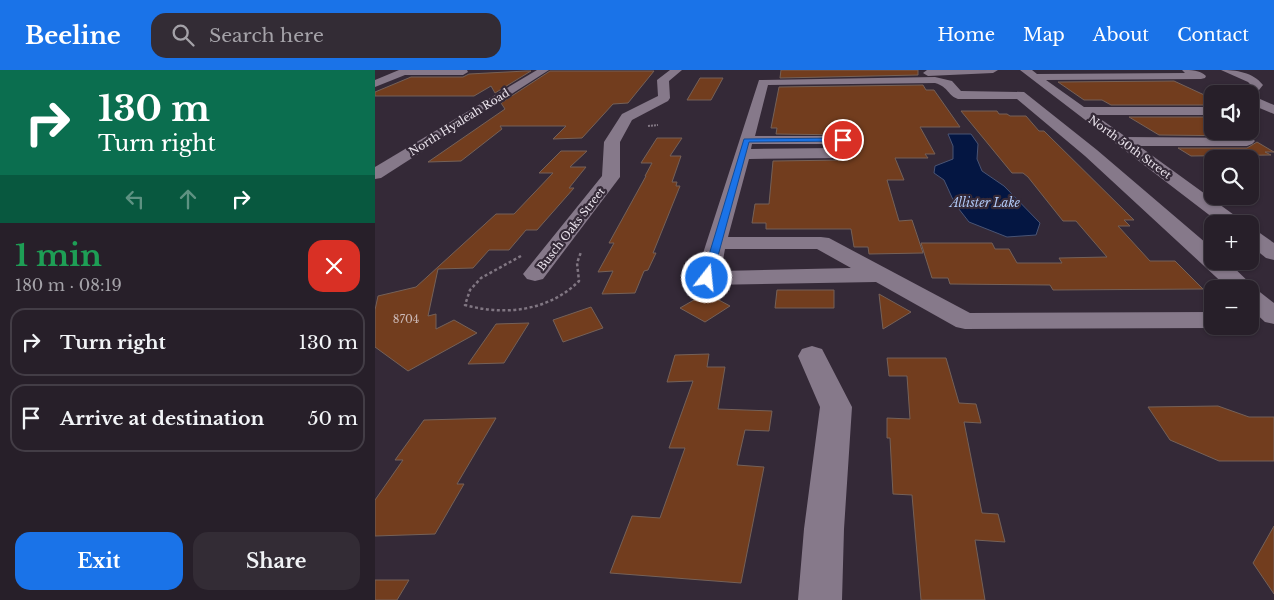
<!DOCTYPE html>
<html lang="en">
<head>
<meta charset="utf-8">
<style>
  :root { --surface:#271f29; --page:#332c35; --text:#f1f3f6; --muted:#a4a2a8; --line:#433d46; --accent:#1a73e8 }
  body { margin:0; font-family:"Libre Baskerville",serif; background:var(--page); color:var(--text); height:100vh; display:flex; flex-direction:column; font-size:19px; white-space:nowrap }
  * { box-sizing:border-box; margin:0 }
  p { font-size:16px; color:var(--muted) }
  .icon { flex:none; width:28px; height:28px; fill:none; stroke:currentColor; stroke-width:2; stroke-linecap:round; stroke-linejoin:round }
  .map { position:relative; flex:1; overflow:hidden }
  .panel { display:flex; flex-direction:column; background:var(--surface); width:375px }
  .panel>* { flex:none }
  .top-card { background:#0b6e4f; color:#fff; overflow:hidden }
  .fabs { position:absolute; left:829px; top:15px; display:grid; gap:10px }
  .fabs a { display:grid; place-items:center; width:55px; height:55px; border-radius:10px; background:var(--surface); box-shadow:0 1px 4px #0004,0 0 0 1px var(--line); font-size:25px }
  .pin { position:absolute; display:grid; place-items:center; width:42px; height:42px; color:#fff; margin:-21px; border:2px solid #fff; border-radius:50%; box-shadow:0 1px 5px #0007 }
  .me { position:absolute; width:55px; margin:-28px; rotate:16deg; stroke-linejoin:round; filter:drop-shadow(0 0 4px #0008) }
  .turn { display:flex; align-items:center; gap:18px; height:105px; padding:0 15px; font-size:22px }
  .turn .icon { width:65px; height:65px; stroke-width:2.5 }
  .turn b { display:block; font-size:35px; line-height:42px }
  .lanes { display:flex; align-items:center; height:48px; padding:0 15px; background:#0003; justify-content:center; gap:25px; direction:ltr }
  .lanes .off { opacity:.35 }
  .round { display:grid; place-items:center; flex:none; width:52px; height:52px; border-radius:15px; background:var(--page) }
  .headline { display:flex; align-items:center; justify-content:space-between; height:85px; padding:0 15px }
  h1 { font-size:30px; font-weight:800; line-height:38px; color:#1e9e55 }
  .action { display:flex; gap:10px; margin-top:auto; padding:10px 15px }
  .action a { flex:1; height:58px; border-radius:15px; background:var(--accent); color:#fff; font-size:20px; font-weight:800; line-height:58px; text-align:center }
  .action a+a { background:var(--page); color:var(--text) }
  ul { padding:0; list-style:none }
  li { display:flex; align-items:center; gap:15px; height:68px; margin:0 10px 8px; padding:0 5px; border:2px solid var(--line); border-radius:15px }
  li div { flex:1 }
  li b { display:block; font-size:19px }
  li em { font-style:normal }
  header { display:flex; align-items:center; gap:30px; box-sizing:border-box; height:70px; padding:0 25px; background:var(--accent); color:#fff }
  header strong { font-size:24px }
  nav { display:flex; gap:28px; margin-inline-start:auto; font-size:18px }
  .search { width:350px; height:45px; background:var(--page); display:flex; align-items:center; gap:12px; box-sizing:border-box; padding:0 18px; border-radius:15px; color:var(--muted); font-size:19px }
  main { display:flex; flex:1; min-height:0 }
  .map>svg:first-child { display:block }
</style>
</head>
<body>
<header>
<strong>Beeline</strong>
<div class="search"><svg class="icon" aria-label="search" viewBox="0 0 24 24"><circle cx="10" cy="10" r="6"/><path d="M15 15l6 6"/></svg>Search here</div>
<nav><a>Home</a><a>Map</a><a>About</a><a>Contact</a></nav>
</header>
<main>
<section class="panel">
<div class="top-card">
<div class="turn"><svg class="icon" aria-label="right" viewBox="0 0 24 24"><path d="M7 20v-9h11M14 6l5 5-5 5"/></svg><div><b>130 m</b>Turn right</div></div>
<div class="lanes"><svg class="icon off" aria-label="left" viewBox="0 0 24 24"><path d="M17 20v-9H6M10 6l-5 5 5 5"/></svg><svg class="icon off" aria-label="ahead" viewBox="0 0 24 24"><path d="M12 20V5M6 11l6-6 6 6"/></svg><svg class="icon" aria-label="right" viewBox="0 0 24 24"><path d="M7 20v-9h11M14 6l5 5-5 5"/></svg></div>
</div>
<div class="headline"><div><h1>1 min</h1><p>180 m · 08:19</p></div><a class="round" style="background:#d93025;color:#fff"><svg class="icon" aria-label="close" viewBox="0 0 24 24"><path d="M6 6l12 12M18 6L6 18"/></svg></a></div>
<ul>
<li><svg class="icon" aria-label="right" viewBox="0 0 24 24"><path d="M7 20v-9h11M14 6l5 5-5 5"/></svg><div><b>Turn right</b></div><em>130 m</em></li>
<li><svg class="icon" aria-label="arrive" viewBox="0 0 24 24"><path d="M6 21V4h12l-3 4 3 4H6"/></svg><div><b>Arrive at destination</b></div><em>50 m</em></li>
</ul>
<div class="action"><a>Exit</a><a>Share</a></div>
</section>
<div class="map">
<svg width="899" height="530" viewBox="0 0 899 530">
  <rect width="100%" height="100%" fill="#342937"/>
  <path fill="#041642" stroke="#495475" d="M573 64H596L603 74 602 89 607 101 629 116 665 153 661 165 632 167 594 152 580 134 569 110 559 103 560 96 578 89V76Z"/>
  <g fill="#723d1e" stroke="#756158">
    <path d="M406 0H543V5L405 8Z"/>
    <path d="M151 1H156L120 23 116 16 99 26H0V22L36 7H88L94 4Z"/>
    <path d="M175 1H279L253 33 238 34 207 68 178 69 191 56H125L127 59 86 91 53 92 130 39 126 33Z"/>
    <path d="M325 8H348L336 30H312Z"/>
    <path d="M799 11 838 29V35H736L727 30H709L683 12Z"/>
    <path d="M548 15 551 20H559L585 57H545L560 84H550L553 88H520L529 110H512L524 151 537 150 548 183 494 184 493 177H479L476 159H391V153H377L380 134H394L398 91 470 90 477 88 480 84 473 65 401 64 402 58H396L404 17Z"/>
    <path d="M586 41H622L624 44H632L635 46H651L664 61H669L759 150H749L755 156H743L775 191H800L828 219 678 220 675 215 575 214 573 208H557L546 173H617L620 179H634L642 193H687L684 188 732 187 701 151H688L653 107 648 103H637Z"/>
    <path d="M754 47H838V61H864L872 66 784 65Z"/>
    <path d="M282 68H307L295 86H306L297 112H302L301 116H305L278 183H281L273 200 269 201 260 223 227 224 238 201 223 202 239 173H234L271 106H270L277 93H266Z"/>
    <path d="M882 72 899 82H890L896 85 816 86 803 78H872Z"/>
    <path d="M186 81H212L195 97H211L194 118H199L162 160H151L134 180H114L98 198 63 199 53 246 61 244V259L79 250 102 263 33 301 0 277V240L3 226 41 217 121 144H139L178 103H164Z"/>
    <path d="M402 220H459V238H400Z"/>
    <path d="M331 223 355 236 330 252 305 238Z"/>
    <path d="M504 224 536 242 508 259Z"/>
    <path d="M216 237 228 258 188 272 178 250Z"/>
    <path d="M154 253 129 293 93 294 121 254Z"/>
    <path d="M334 284 332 297H350L343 339 397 341 394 361 370 360 362 395 389 397 366 513 235 503 257 446 285 448 310 378H294L318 311 292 312 300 285Z"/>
    <path d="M512 288H571L584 333 601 334 606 353 589 352 607 443 623 444 630 472 600 470 610 530H546L537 425 518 424 515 368H512V348L535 349 532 306H514Z"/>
    <path d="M843 336 874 347H899V391H844L795 370 773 337Z"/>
    <path d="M121 348 82 414H89L60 464 0 466V430L28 390H20L49 350Z"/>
    <path d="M899 456V524L878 493Z"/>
    <path d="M0 510H34L22 530H0Z"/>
  </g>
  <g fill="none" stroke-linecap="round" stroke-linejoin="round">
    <path stroke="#807682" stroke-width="2" stroke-dasharray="2 1" stroke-linecap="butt" d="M273 56 283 55"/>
    <path stroke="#807682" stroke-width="2.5" stroke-dasharray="3 2.5" stroke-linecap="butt" d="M146 186 106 208 95 220 90 235C130 246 174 241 204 211L202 193 206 182"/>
    <g fill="#86798a" fill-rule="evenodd">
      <path d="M24 0H92L93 2 88 5H30L0 17V10Z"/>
      <path d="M162 0H174L6 108 0 109V97Z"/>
      <path d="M295 0H307L294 11 295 28 293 31 257 50 245 72V107L168 209 160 211 152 209 148 204 152 199 227 106 229 72 245 47 247 44 283 26 282 10Z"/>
      <path d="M623 0 618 3 553 6 548 3 552 0Z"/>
      <path d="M645 0H657L662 4 810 3 807 0C816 0 825 0 831 6L830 8 826 9 671 10 709 37H838V45H720L751 67 877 68 880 71 877 74 872 76H764L866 150 869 154H846Z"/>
      <path d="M846 0C861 0 878 2 888 15L884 20 885 29 899 35V44L875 34V24H872V20L876 15 873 12Z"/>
      <path d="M560 7 577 11 586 21 649 22 722 80 838 179V191H852L881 219 899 233V254L890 252 875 238V219H854L710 86 642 29H583C573 26 574 17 560 13L393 15 380 66H468L473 67 478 83 476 86 470 88 374 89 353 167H446L454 168 595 243 838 242V256H845L838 258 590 259 581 257 501 212 332 215 324 213 320 208 384 10ZM377 74H461L462 78 376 79ZM350 179H442L476 198 346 201Z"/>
      <path d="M875 159 882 161 899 173V190L891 188 875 175Z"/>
      <path d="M437 276 447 279 477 337 469 459 467 530H423L429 459 445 337 423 286 427 279Z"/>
    </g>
  </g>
  <path fill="#1a73e8" stroke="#114b97" d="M468 68 470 71 374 72 337 208 332 211 328 210 327 208 369 69Z"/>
  <g text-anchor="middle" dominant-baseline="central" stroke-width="4.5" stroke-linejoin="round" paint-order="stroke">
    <g font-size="11" fill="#eae3ec" stroke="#342937">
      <text transform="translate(84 52) rotate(-32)">North Hyaleah Road</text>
      <text transform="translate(755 77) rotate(36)">North 50th Street</text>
      <text transform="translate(196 159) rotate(-52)">Busch Oaks Street</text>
    </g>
    <g font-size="11" fill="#ccbab8">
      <text x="31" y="249">8704</text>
    </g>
    <g font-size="12" font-style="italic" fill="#b1c9f7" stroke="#342937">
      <text x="610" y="132">Allister Lake</text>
    </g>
  </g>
</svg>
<div class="fabs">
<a><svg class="icon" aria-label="sound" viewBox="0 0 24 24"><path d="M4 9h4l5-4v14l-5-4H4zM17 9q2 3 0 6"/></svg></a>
<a><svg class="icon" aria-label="search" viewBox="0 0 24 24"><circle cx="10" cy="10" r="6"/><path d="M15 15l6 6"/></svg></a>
<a>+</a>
<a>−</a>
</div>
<div class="pin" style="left:468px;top:70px;background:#d93025"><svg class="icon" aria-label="arrive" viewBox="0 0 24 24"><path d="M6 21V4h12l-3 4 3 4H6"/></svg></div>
<svg class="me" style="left:332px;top:208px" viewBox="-20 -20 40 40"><circle r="17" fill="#1a73e8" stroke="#fff" stroke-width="3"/><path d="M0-11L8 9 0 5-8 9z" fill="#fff"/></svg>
</div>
</main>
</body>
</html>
